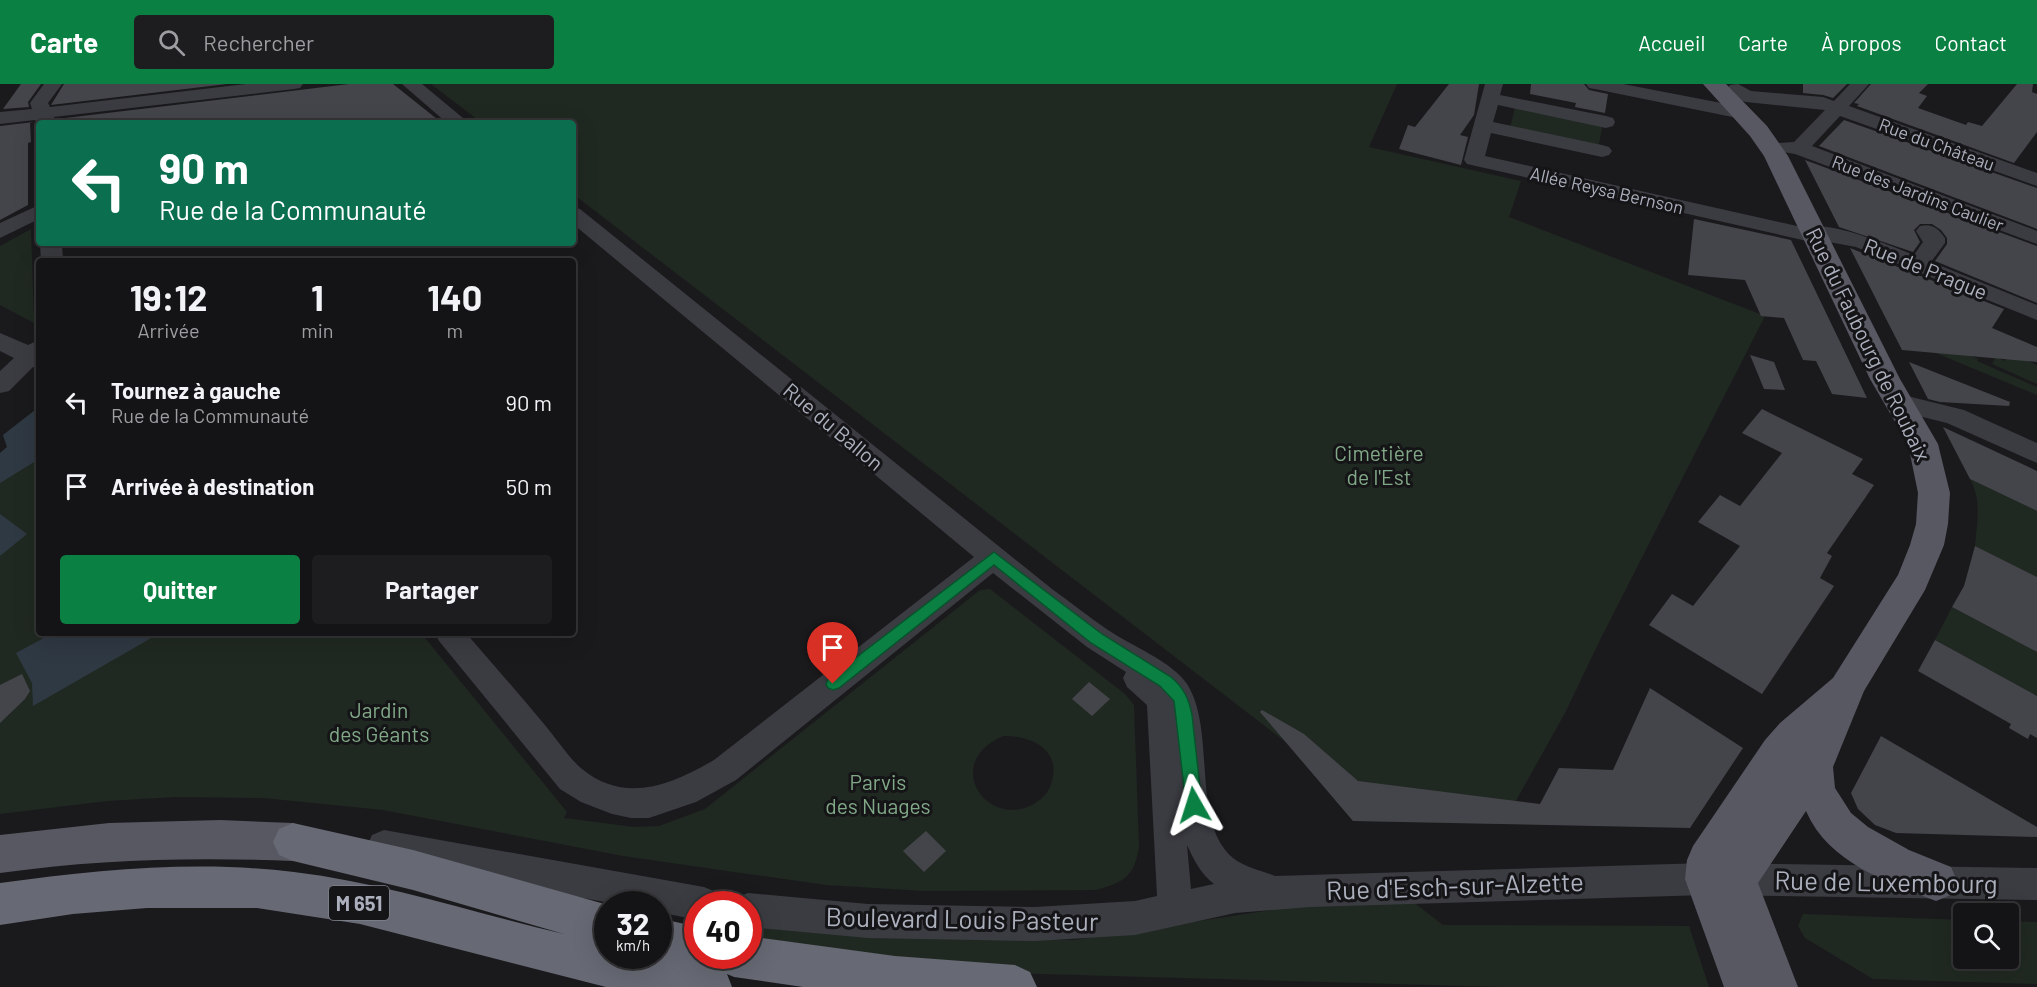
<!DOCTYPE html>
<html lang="fr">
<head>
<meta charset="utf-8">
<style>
  :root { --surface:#141416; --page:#1d1d1f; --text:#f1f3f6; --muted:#9d9ea1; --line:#333335; --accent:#0b8043 }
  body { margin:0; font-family:Barlow,sans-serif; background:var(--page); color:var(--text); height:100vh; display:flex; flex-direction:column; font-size:22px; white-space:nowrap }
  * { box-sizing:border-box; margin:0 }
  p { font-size:20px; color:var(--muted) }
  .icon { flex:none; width:33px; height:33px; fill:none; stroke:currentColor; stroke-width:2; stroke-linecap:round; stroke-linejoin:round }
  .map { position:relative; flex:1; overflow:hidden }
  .drawer { position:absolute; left:36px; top:174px; width:540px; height:378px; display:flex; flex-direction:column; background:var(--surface); border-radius:6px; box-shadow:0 6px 24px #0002,0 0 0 2px var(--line) }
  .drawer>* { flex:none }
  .top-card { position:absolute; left:36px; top:36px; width:540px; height:126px; border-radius:6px; box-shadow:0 6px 24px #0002,0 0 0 2px var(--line); background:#0b6e4f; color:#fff; overflow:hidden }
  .fabs { position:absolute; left:1953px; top:819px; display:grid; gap:12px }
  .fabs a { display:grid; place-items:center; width:66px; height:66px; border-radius:6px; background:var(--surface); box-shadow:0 6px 24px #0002,0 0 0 2px var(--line); font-size:30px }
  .speed { position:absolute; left:594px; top:807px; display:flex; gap:12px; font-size:30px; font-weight:700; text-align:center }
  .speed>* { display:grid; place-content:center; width:78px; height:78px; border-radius:50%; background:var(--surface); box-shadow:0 6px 24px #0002,0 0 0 2px var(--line); line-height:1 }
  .speed small { font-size:15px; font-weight:400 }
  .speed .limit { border:9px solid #d22; background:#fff; color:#111 }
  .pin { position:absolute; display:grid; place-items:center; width:51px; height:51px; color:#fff; margin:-62px -26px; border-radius:50% 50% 50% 0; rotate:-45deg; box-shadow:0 0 6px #0007 }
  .pin .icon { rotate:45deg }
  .me { position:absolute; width:66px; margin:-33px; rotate:354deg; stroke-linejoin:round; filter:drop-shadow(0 0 4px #0008) }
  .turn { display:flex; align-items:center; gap:21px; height:126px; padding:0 24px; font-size:27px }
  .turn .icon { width:78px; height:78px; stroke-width:2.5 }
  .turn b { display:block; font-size:42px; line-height:51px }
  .eta { display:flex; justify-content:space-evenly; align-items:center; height:102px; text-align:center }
  .eta b { font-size:36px; font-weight:700; line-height:42px }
  .action { display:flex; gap:12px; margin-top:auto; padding:12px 24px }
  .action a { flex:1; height:69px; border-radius:6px; background:var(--accent); color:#fff; font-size:24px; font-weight:700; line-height:69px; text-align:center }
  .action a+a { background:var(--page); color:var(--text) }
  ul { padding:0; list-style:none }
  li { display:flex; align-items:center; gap:18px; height:84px; padding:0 24px }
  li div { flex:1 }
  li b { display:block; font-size:22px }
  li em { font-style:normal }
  header { display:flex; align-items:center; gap:36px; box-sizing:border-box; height:84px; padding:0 30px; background:var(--accent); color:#fff }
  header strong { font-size:28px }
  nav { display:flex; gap:33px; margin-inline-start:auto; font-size:21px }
  .search { width:420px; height:54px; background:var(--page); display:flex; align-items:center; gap:15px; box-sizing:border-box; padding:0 21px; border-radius:6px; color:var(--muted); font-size:22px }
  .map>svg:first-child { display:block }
</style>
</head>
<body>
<header>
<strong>Carte</strong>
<div class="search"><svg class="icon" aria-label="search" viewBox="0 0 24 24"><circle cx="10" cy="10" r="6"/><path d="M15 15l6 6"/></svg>Rechercher</div>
<nav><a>Accueil</a><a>Carte</a><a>À propos</a><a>Contact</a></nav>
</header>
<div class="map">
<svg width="2037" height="903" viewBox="0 0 2037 903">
  <rect width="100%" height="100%" fill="#1a1a1d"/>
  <g fill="#202921" fill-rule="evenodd">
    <path d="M431 0H1397L1369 63 1521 97 1509 133 1765 232 1600 556 1565 629 1503 740 1353 737 1287 659 573 110V39H482Z"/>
    <path d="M1517 16 1604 34 1597 70 1508 52Z"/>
    <path d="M31 145 34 239 0 221V162Z"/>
    <path d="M1876 216C1913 231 1941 260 1978 275L1977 277 2037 303V311L1895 252Z"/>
    <path d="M2010 269 2037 281V300L1992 280 1996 273 2005 277Z"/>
    <path d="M39 323V549H421L567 728 564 734 634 743 659 742 705 725 980 506 990 505 1125 610 1134 621 1139 763C1134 793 1124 798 1096 806L925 807 826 801 623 772 383 726 263 714 176 713 107 717 0 730V369L7 363 3 351ZM1003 652C1031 651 1063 666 1051 700 1048 710 1040 717 1030 722 984 742 943 678 1003 652Z"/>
    <path d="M1970 395 2037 427V493L1975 462C1977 439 1982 416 1970 395Z"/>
    <path d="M1952 523 2037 568V612L1935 556Z"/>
    <path d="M1408 814 1443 841 1689 842 1709 903H1505L932 887 749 861 748 841 886 851 1074 856 1291 823Z"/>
    <path d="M1803 830 1963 836 1964 874H2008L2009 837 2037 838V900L1873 895 1805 854 1798 842Z"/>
  </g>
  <g fill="#2f3943">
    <path d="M39 323V375L0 399V369L7 363 3 351Z"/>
    <path d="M0 430 27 450 0 472Z"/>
    <path d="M53 549H90L93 551 98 549H160L33 622 32 599 16 569Z"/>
  </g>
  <g fill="#44454a">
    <path d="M21 0H41L28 18 29 23 3 25Z"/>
    <path d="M64 0H227L51 21Z"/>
    <path d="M349 0H393L442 39H58L57 35Z"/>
    <path d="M1449 0H1479L1474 31 1460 51 1468 53 1461 81 1399 65 1408 41 1415 43Z"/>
    <path d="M1531 0H1584L1589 6 1608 10 1605 29 1575 23 1576 19 1530 10Z"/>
    <path d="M1803 0H1847L1833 14 1823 11 1803 9Z"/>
    <path d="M1871 0H1928L1919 9 1927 12 1918 24 1966 41 1968 38 1982 42 2017 0H2033L2032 8 2037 10V48L2014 79 1857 22 1859 20 1854 19Z"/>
    <path d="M1844 36 2037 104V145L1819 62Z"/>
    <path d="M34 38 30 39 31 58 28 59V121L0 136V42Z"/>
    <path d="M1805 76 2037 162V219L1935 177 1947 160V154L1941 146 1932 140H1920L1914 146 1920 158 1913 168 1839 143Z"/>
    <path d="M1694 135 1791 156 1867 314 1832 310 1816 277 1803 276 1784 234 1761 232 1745 196 1688 191Z"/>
    <path d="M1850 164 2004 225 1992 244 2037 263V278L1902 266Z"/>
    <path d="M1750 271 1774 278 1785 306 1764 305Z"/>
    <path d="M1909 278 2010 318 2009 322 1940 318 1928 315Z"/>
    <path d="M1762 325 1863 375 1852 390 1874 401 1827 469 1832 472 1820 494 1834 502 1762 610 1649 541 1672 510 1693 522 1740 462 1698 438 1720 411 1740 422 1782 369 1742 349Z"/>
    <path d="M1943 343 2037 387V427L1970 395Z"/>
    <path d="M1975 462 2037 493V568L1952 523 1964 502Z"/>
    <path d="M1935 556 2037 612V654L2030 650 2028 655 2009 644 2011 640 1918 587Z"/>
    <path d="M22 590 30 607 25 615 0 639V601Z"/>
    <path d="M1089 598 1110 615 1092 632 1072 615Z"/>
    <path d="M1650 604 1743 664 1690 744 1353 737 1260 628 1262 626 1304 650 1358 697 1540 720 1559 684 1613 686Z"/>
    <path d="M1881 652 2037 743V753L1896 749 1875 741 1858 725 1851 709Z"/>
    <path d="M926 747 946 767 924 788 903 767Z"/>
  </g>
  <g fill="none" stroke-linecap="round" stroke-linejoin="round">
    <g fill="#3b3c42" fill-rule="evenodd">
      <path d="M44 0H62L48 19 50 23 246 0H303L300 4 294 5 54 33 56 39H39V43L35 36 0 40V28L32 25 30 19Z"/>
      <path d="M402 0H422L469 39H447Z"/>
      <path d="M1485 0H1503L1500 11 1606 32 1613 34 1615 38 1613 42 1606 44 1498 21 1493 38 1602 61 1609 63 1612 67 1609 71 1602 73 1491 49 1485 72 1806 144C1828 135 1891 162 1914 171L1923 158 1916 147 1920 142C1932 139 1938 144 1945 154V159L1931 178 2037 221V236L1856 163 1824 157 1816 159 1467 80 1464 76Z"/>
      <path d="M1586 0H1623L1742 23 1749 25 1751 29 1749 33 1742 35 1595 5 1589 4Z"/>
      <path d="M1738 0 1751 7 1823 13 1834 17 1850 0H1869L1849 22 2037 89V102L1840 32 1812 62 2037 147V160L1795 70 1776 67 1773 63 1776 59 1794 58 1825 26 1746 18 1739 16 1727 5 1730 1Z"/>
      <path d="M39 121V135L0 154V139Z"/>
      <path d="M573 123 580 125 1052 505C1070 518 1089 533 1108 546 1130 561 1173 578 1187 600 1217 647 1190 738 1233 774 1246 784 1260 786 1275 792L1706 779 2037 784V816L1706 811 1310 823 1235 829 1135 851 1035 857 868 854 748 843V820H733L736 814 748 809 868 820 1035 823 1135 817 1157 812 1147 621 1127 603 1123 594 1126 588 1087 563 993 489 736 696 696 718 649 734H631L612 730 581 718 560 705 439 557 435 549H466C492 579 518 609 544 640 556 654 568 673 582 685 626 721 672 700 714 676L974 473 573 140ZM1187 761C1194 776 1200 789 1214 800L1191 805Z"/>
      <path d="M40 159H62L63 177H41Z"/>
      <path d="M0 249 28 261 39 256V285L33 283 9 307 0 309V287L14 274 0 267Z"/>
      <path d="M1899 310 1964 326 2037 359V379L1947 339 1890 325 1887 319 1890 313Z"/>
      <path d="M384 746 704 803 716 808 721 820H698V836L658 828V820H616L384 778 372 773 367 762 372 751Z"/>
    </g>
    <g fill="#575862" fill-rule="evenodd">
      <path d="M1703 0H1726L1767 42 1788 72 1900 295 1938 360 1950 409 1948 440 1944 461 1925 506 1864 607 1833 683 1835 704 1851 729 1868 743 1909 766 1951 783 1957 797 1951 811 1936 817C1888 798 1828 779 1806 727L1758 799 1798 903H1724L1685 795 1687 776 1693 762 1765 656 1780 639 1833 594 1898 491 1910 461 1916 440 1918 409 1908 360 1870 295 1764 72 1750 52Z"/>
      <path d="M220 736 293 739 307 745 313 758 307 771 293 777C195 773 98 775 0 789V751L109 739Z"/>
    </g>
    <path fill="#676974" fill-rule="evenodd" d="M293 739 413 766 608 821V872H658V834L698 843V872H748V852L895 872 1015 881 1030 888 1037 903H803L734 893 727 890 732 903H606L360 840 257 824H147L73 830 0 841V799C98 786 196 776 294 788 386 799 474 829 564 850L413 806 293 777 279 771 273 758 279 745ZM715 877 718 884 710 881Z"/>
  </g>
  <path fill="#0b8043" stroke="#07532c" stroke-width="1.5" d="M994 468 1102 550 1171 593C1184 604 1189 615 1192 631L1202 721 1199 726 1194 729 1188 726 1186 721 1174 617 1160 602 1091 559 994 481 839 604 833 606 828 604 826 600 828 595Z"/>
  <g text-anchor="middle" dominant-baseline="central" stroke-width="6" stroke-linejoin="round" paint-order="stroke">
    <g font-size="18" fill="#acb0bd" stroke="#151518">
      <text transform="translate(1937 60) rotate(20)">Rue du Château</text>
      <text transform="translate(1607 106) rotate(13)">Allée Reysa Bernson</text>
      <text transform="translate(1918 109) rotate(21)">Rue des Jardins Caulier</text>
    </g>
    <rect fill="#151518" stroke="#7f828c" stroke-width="1.5" x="329" y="802" width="60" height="34" rx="4.5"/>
    <g font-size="20" font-weight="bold" fill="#acb0bd">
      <text x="359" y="819">M 651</text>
    </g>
    <g font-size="21" fill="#acb0bd" stroke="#151518">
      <text transform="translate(1926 184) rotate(22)">Rue de Prague</text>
      <text transform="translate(1869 260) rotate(64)">Rue du Faubourg de Roubaix</text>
      <text transform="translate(834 342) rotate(40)">Rue du Ballon</text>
    </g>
    <g font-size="21" fill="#82a987" stroke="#151518">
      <text x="1379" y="368">Cimetière<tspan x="1379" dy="24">de l'Est</tspan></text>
      <text x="379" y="625">Jardin<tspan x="379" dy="24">des Géants</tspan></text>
      <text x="878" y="697">Parvis<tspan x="878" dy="24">des Nuages</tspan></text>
    </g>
    <g font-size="26" fill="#acb0bd" stroke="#151518">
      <text transform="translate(1886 797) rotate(1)">Rue de Luxembourg</text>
      <text transform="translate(1455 801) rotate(-2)">Rue d'Esch-sur-Alzette</text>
      <text transform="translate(962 834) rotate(1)">Boulevard Louis Pasteur</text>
    </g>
  </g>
</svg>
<div class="fabs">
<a><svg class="icon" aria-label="search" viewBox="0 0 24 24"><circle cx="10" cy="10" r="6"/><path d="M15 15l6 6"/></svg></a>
</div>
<div class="speed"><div>32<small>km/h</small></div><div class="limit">40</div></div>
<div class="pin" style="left:833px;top:600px;background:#d93025"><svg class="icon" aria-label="arrive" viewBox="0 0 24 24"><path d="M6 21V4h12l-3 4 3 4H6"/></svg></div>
<svg class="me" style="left:1194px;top:721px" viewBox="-20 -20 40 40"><path d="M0-17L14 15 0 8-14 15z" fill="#0b8043" stroke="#fff" stroke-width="4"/></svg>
<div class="top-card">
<div class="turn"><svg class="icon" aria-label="left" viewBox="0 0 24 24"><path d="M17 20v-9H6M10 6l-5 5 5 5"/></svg><div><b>90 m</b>Rue de la Communauté</div></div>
</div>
<section class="drawer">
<div class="eta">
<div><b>19:12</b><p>Arrivée</p></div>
<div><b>1</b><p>min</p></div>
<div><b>140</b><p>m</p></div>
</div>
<ul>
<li><svg class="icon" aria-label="left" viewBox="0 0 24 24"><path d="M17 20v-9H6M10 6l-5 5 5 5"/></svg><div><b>Tournez à gauche</b><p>Rue de la Communauté</p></div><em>90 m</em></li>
<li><svg class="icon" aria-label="arrive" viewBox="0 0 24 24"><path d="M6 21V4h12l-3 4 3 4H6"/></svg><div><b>Arrivée à destination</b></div><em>50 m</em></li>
</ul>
<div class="action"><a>Quitter</a><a>Partager</a></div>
</section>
</div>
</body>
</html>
